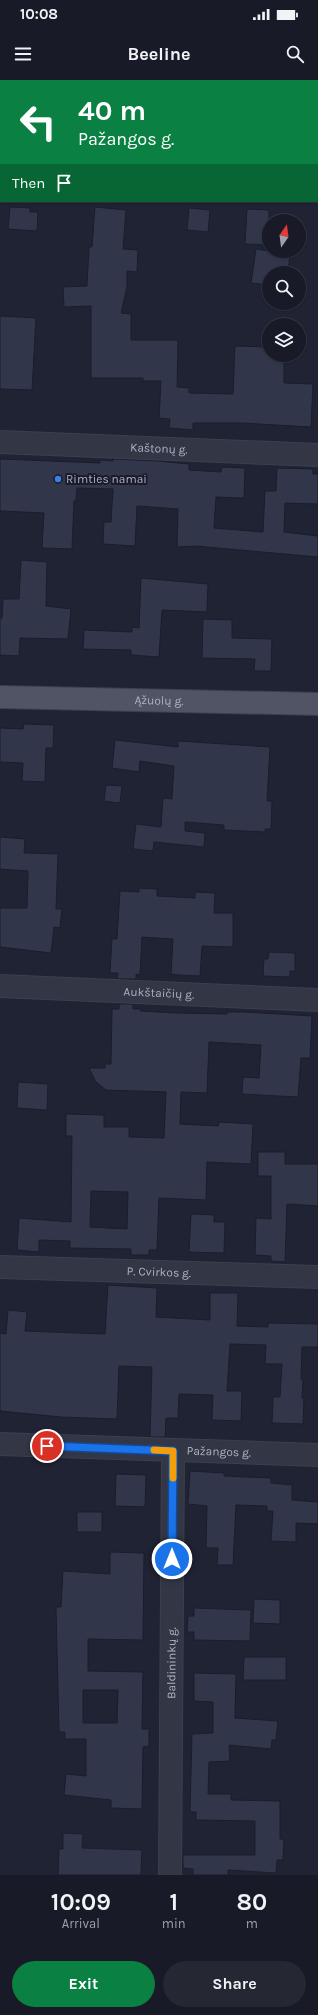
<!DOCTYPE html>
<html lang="en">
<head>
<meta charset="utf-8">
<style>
  :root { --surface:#181a27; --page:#252733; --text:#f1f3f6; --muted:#9fa1a7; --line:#363844; --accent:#0b8043 }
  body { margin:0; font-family:Karla,sans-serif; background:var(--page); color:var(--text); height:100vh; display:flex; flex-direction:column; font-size:15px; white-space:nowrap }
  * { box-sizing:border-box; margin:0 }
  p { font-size:13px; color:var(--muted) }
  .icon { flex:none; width:22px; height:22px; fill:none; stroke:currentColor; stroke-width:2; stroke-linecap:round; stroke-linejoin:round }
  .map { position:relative; height:1795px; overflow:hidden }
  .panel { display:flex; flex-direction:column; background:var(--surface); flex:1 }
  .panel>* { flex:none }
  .top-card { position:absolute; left:0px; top:0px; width:318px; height:122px; box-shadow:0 1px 3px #0004,0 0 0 1px var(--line); background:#0b8043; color:#fff; overflow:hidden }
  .needle { width:26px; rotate:14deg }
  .tools { position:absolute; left:262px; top:134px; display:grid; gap:8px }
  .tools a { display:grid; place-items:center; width:44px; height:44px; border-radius:50%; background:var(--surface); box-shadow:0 1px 3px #0004,0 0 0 1px var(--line); font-size:20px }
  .pin { position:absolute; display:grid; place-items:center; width:34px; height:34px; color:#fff; margin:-17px; border:2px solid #fff; border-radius:50%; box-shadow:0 1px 4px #0007 }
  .me { position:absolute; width:44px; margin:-22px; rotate:0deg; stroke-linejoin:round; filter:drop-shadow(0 0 3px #0008) }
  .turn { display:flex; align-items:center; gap:14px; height:84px; padding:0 12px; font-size:18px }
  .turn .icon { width:52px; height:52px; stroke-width:2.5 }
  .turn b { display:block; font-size:28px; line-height:34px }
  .then { display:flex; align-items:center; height:38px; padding:0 12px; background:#0003; gap:8px; font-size:15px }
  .eta { display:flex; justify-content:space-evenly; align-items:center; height:68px; text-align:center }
  .eta b { font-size:24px; font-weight:700; line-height:28px }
  .cta { display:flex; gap:8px; margin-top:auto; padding:8px 12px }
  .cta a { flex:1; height:46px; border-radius:24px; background:var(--accent); color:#fff; font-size:16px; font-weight:700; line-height:46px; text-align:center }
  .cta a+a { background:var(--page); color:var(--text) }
  .status { display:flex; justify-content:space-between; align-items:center; height:28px; padding:0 20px; background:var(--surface); direction:ltr }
  .status svg { height:11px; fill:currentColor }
  header { display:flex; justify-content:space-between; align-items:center; height:52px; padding:0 12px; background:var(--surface); font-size:18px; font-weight:700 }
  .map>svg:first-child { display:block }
</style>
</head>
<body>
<div class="status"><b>10:08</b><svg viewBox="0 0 49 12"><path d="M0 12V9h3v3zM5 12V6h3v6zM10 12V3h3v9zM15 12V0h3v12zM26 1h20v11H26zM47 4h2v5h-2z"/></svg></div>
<header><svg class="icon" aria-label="menu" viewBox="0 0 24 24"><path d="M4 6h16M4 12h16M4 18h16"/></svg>Beeline<svg class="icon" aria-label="search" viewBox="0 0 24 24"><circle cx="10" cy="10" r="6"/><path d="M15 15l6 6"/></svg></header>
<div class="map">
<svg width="318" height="1795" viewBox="0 0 318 1795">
  <rect width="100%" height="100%" fill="#202334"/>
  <g fill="#32364a" stroke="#1b1d2b" fill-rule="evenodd">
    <path d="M10 127 30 128V132H38L37 151 8 149Z"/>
    <path d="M95 127 126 130 123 169 138 170 137 192 127 191V207L121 233 131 234V260H178L177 307 189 308V313L233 314 235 266 269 267V275H284V303L313 304 311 347 242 343H193V350L169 348 170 339 159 338 161 301H143V298H91V226L64 227 63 207 87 206 89 167H92Z"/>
    <path d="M189 128 210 130 208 152 187 150Z"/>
    <path d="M247 129 269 130V165L245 164Z"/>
    <path d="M256 169 290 174 288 193H269V205L251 203Z"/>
    <path d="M0 236 36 238 32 310 0 309Z"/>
    <path d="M0 379 100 383V380L113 381V379L158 381 189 384V390L221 392 222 387 245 388 244 418 216 417 214 448 263 452 265 411H276L277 388 313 389V394H318V424L285 423 284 452 318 456V477L195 466 177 467 178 429 137 426 135 466 103 464 104 442H111L113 409 77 408 76 421H74L72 469 42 468 44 433 0 431Z"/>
    <path d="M21 480 47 482 46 526 71 529 68 559 20 558 19 576 0 575V538H2L3 519H19Z"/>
    <path d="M141 498 208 504 207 532 162 530 159 577 131 575V570L83 569 84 550 132 552V547L139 548Z"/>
    <path d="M203 539 232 540V558L272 559 271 591H254L255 579 202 578Z"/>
    <path d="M24 644 54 645 53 668H46L45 702 22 701 23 683 0 682V648L23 649Z"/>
    <path d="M115 660 178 667V661L270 667 267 721H272L271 749H265V752L224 750V745L185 742V751L205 753 204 767 154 762 153 771 133 769 136 744 161 747 163 718 172 719 174 686 140 681 139 692 112 688Z"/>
    <path d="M106 705 122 706 120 723 104 721Z"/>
    <path d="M0 757 25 759 24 773 58 774 56 829H62L60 848 54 847 51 873 0 867V828H27L28 791 0 789Z"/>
    <path d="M139 808 157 809V816L195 818V812L215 813 214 833H233V867L202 866 200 896 179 895 171 894 173 859 142 857 140 895 136 894V899H117L118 893H110L112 859H117L120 811 139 812Z"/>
    <path d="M269 872 295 873V891H290V897L263 896 264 879H268Z"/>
    <path d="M119 924H133V929H141L140 931 176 933 227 934V932H245L312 936 310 978H301L298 1017 242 1014 243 997 259 998 261 965 209 962 207 1013 181 1012 180 1044 218 1046 219 1042 253 1044 251 1084 207 1082 206 1120 159 1118 157 1170H149V1175H131V1169L70 1168V1161L39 1160V1172L17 1170 19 1138 71 1142 72 1056H66V1034L104 1035V1047H129V1057L164 1058 166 1012 106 1010 96 1002 89 988H105V984H111L112 929H119ZM91 1111 128 1112 127 1149 90 1147Z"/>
    <path d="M18 1002 48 1004 47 1030 17 1028Z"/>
    <path d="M258 1072H285V1084H318V1126L287 1124 285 1182 271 1181V1176L255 1175 256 1138 271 1139V1096H258Z"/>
    <path d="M191 1134 214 1135V1142H225L224 1173 189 1172Z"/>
    <path d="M108 1205 157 1208 156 1237 210 1240V1213H238L237 1246 268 1247V1243L318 1244V1267H302L301 1299 303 1300 302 1318H304L303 1344 272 1343 273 1317H280L282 1284H265L266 1265 230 1264 227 1311H242L241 1341 212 1340 213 1315 179 1314 178 1338H166L165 1357H150L152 1287 119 1286 117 1339 61 1337 0 1331V1253L6 1254 8 1230 27 1232 25 1251 105 1254Z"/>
    <path d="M190 1391 224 1393V1396L271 1398V1403L292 1405V1420L318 1422V1444L296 1443V1462L271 1461 273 1431H267V1426L236 1425 233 1485H217L218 1468H206L207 1426 188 1424Z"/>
    <path d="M116 1394 146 1395 145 1427 115 1426Z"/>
    <rect x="77" y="1432" width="25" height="20"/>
    <path d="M110 1472 144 1473 143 1560 88 1559V1591L143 1592 142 1649H149V1666L143 1667 142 1729 111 1728V1720L64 1715 66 1694 86 1696V1659H65V1652H59L56 1527H61L63 1491 110 1494ZM83 1610H118L117 1643H83Z"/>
    <path d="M254 1519 280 1520V1544L253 1543Z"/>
    <path d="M194 1528 251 1530 250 1561 194 1560V1552H187L188 1536H194Z"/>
    <path d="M244 1577H286V1600H243Z"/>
    <path d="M194 1593 236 1594 235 1638 278 1641 276 1660H272L271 1669 229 1665 230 1681 209 1682 208 1714H231V1720L280 1721V1759H284L283 1780H277L276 1793 228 1790V1795H193V1789L183 1788V1775H255V1741L196 1740V1732H190L192 1654 213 1653V1622L194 1621Z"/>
    <path d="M63 1753 83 1754 82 1768 142 1770 141 1795H58L59 1769H63Z"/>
  </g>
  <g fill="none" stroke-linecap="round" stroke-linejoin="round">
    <defs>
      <g id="street">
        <path d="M0 88H1"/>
        <path d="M317 105 318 106"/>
        <path id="s1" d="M0 362 318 375"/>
        <path id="s2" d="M0 906 318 920"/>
        <path id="s3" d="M0 1187 318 1197"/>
        <path id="s4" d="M0 1364 318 1375"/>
        <path id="s5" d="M170 1795 173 1371"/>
      </g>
      <g id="primary">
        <path id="s6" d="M0 617 318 624"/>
      </g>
    </defs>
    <use href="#street" stroke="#3d3f4e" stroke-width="24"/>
    <use href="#primary" stroke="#3d3f4e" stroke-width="24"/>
    <use href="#street" stroke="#333645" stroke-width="22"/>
    <use href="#primary" stroke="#515465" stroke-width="22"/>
  </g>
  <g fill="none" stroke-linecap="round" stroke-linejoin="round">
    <defs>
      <path id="route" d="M47 1366 173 1371 172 1479"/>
    </defs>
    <use href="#route" stroke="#114b97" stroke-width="10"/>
    <use href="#route" stroke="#1a73e8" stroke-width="7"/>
    <path stroke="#f59e0b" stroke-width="7" d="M154 1370 173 1371V1398"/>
  </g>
  <circle fill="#3f7fe0" stroke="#191b29" stroke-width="1.5" cx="58" cy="399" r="4"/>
  <g text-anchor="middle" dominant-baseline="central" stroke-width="4" stroke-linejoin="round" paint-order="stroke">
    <g font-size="12" fill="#adb0c2" stroke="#191b29">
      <text stroke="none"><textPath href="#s1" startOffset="159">Kaštonų g.</textPath></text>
      <text stroke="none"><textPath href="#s6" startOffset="159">Ąžuolų g.</textPath></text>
      <text stroke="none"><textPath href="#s2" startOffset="159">Aukštaičių g.</textPath></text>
      <text stroke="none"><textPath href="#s3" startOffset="159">P. Cvirkos g.</textPath></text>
      <text stroke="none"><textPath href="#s4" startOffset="219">Pažangos g.</textPath></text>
      <text stroke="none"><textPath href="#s5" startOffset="212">Baldininkų g.</textPath></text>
    </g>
    <g font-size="12" fill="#adb0c2" stroke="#191b29" text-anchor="start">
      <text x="66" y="399">Rimties namai</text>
    </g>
  </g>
</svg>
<div class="tools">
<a><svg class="needle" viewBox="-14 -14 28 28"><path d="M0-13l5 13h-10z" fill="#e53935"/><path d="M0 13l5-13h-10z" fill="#9fa1a7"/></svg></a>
<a><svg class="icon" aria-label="search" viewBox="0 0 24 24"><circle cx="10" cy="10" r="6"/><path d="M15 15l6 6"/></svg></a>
<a><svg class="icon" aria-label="layers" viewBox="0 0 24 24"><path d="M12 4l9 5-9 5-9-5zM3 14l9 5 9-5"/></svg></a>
</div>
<div class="pin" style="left:47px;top:1366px;background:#d93025"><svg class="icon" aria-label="arrive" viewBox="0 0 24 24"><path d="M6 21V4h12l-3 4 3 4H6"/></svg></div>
<svg class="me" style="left:172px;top:1479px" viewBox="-20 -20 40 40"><circle r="17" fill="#1a73e8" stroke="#fff" stroke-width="3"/><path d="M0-11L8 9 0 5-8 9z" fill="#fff"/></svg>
<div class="top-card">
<div class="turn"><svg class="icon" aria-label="left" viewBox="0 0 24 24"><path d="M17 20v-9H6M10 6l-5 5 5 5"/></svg><div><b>40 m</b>Pažangos g.</div></div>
<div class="then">Then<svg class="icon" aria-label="arrive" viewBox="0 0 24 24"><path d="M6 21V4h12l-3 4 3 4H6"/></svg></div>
</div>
</div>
<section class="panel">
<div class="eta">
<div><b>10:09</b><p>Arrival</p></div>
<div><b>1</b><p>min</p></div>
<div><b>80</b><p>m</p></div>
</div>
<div class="cta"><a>Exit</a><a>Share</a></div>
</section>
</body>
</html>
